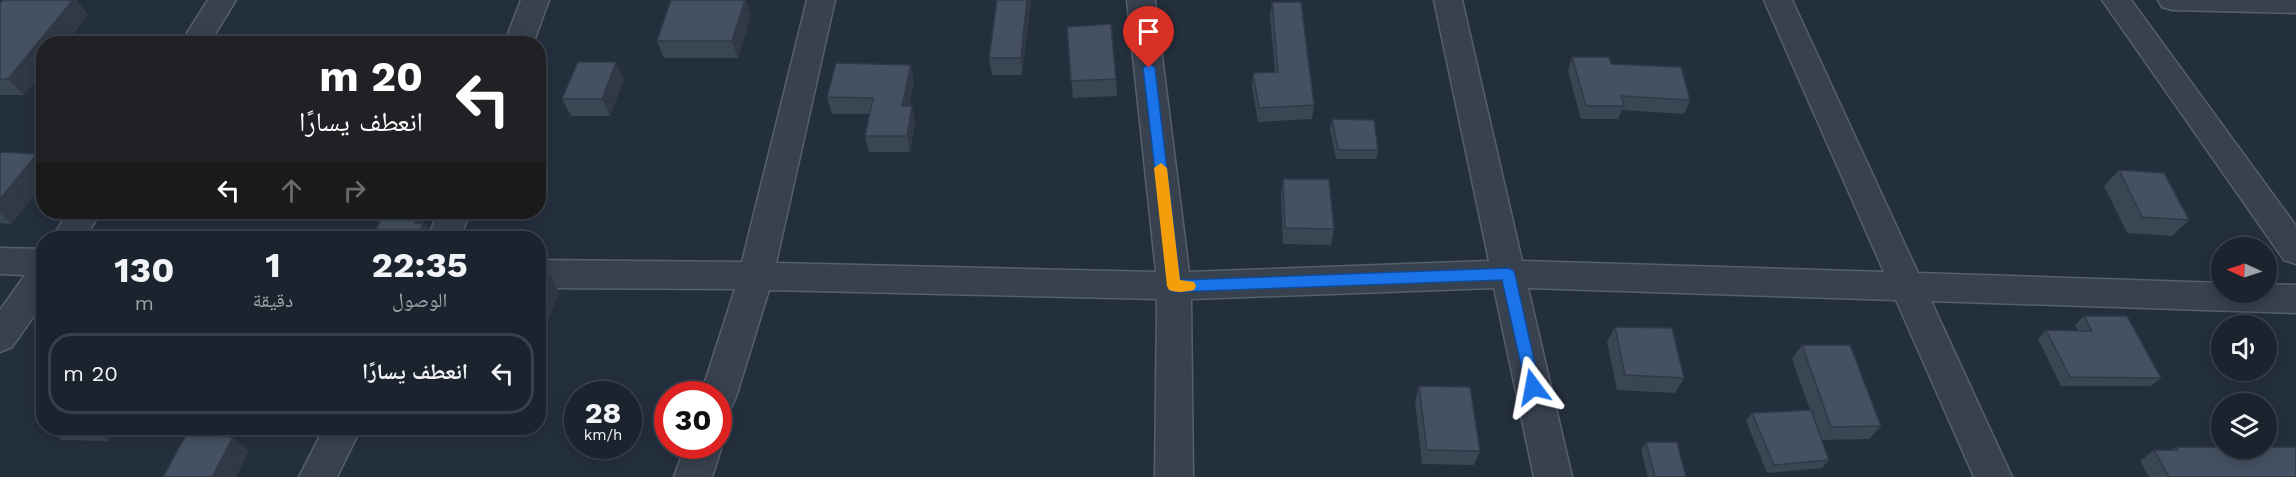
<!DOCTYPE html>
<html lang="ar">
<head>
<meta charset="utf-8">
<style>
  :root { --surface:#1b232e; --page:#242b36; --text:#f1f3f6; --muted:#a0a4aa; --line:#39404a }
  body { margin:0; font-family:"Work Sans","Noto Naskh Arabic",sans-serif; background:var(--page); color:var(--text); direction:rtl; height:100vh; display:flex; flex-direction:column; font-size:22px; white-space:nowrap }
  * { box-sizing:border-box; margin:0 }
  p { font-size:20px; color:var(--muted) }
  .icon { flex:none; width:33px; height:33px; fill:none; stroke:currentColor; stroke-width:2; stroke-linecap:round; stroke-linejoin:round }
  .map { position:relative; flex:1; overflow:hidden; direction:ltr }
  .panel { position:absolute; left:36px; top:231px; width:510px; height:204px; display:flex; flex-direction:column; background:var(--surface); border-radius:24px; box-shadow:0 3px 15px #0003,0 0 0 2px var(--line); direction:rtl }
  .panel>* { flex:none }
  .guide { position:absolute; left:36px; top:36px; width:510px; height:183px; border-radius:24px; box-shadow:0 3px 15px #0003,0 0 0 2px var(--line); direction:rtl; background:#202124; color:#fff; overflow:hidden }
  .needle { width:39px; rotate:273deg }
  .tools { position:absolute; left:2211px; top:237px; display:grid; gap:12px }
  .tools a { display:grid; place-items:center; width:66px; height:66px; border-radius:50%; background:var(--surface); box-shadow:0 3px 15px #0003,0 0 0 2px var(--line); font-size:30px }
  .speed { position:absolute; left:564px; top:381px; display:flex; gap:12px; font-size:30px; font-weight:700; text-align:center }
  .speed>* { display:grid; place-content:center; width:78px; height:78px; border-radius:50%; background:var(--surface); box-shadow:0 3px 15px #0003,0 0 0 2px var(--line); line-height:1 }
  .speed small { font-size:15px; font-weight:400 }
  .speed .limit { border:9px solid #d22; background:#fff; color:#111 }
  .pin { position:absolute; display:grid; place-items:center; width:51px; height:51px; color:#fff; margin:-62px -26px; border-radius:50% 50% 50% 0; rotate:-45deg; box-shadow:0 0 6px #0007 }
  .pin .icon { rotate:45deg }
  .me { position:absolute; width:66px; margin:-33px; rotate:347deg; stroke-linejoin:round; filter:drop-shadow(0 0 4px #0008) }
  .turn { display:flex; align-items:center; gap:21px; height:126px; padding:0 24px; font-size:27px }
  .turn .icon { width:78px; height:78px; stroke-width:2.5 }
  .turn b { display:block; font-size:42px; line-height:51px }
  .lanes { display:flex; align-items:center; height:57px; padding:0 24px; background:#0003; justify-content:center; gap:30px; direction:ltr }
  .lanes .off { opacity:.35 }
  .eta { display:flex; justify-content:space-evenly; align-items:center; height:102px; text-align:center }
  .eta b { font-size:36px; font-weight:700; line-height:42px }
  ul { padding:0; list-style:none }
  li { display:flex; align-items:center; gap:18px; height:81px; margin:0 12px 9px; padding:0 12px; border:3px solid var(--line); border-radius:24px }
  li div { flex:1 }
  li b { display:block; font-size:22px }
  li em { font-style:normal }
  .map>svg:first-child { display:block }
</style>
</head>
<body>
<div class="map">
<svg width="2296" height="477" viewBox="0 0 2296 477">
  <rect width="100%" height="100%" fill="#242f3e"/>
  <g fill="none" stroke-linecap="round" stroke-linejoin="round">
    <defs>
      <g id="street">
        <path d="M208 0H236L209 44H180Z"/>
        <path d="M521 0H549L533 44H504Z"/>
        <path d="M807 0H835L776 263 1156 272 1127 0H1155L1189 272 1489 261 1434 0H1462L1522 261 1884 272 1764 0H1792L1918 273 2222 283V292H2266V284L2296 285V313L1931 301 2012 477H1974L1896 300 1528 288 1572 477H1534L1494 288 1191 299 1193 477H1155L1157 299 769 290 736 397 731 408 718 412V394H701L735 289 538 288V260L742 262Z"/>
        <path d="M2102 0H2131L2296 226V264L2284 260Z"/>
        <path d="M2158 0H2296V13L2172 10 2162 7Z"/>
        <path d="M68 212H101L85 238H52Z"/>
        <path d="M438 212H470L460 238H428Z"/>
        <path d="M0 248 44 249V302L12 347 0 352V310L25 275 0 274Z"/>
        <path d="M324 428H361L337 477H299Z"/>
        <path d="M718 439 722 446 712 477H674L685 446H718Z"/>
      </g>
    </defs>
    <use href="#street" stroke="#565f6c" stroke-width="3"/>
    <use href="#street" fill="#38414e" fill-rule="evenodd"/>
  </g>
  <g fill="#3b4654">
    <path d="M3 0H78L77 1 88 15 24 95H0V4Z"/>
    <path d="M1031 0 1022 75H992L989 58Z"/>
    <path d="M1272 2 1314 105 1312 119 1258 122 1252 87 1253 73 1275 72 1270 16Z"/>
    <path d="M751 15 738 58H664L657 41Z"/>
    <path d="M1067 27 1116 79 1117 96 1073 98Z"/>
    <path d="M1572 57 1611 64 1690 100 1684 114 1622 110 1618 119H1581L1568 71Z"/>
    <path d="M911 65 914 82 909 106H912L915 123 910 152H869L865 136 869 114H832L827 97Z"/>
    <path d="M624 79 610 116H571L562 99Z"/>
    <path d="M1332 119 1378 150 1376 159H1336L1330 129Z"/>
    <path d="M0 152 44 160V183L11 224 0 223Z"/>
    <path d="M2119 170 2189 220 2172 236 2127 233 2104 186Z"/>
    <path d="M1283 179 1334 229 1331 245 1283 244 1281 195Z"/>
    <path d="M2084 316 2161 378 2151 386H2061L2038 339 2046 330 2078 331 2075 325Z"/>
    <path d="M1615 327 1684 378 1675 393 1617 390 1607 342Z"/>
    <path d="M1802 345 1881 426 1869 439 1822 440 1829 460 1822 468 1767 473 1746 421 1752 413 1810 410 1792 359Z"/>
    <path d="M1419 386 1480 451 1474 465 1422 464 1415 401Z"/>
    <path d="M45 428H118L109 441 62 440Z"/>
    <path d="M1646 442 1686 477H1648L1641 450Z"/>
    <path d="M2176 447 2296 477H2149L2140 461 2154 450H2172Z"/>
  </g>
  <g fill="#303945">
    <path d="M55 0H78L77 1 88 15 65 44H44V70L24 95 8 79Z"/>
    <path d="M745 0H746L751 15 738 58 732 41Z"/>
    <path d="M1027 0H1031L1022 75 1021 58Z"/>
    <path d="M616 62 624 79 610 116 602 99Z"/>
    <path d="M911 65 914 82 906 123 902 106Z"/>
    <path d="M912 106 915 123 910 152 907 136Z"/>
    <path d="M37 154 44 160V183L11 224 0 213V199Z"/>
    <path d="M418 212 429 228 428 232 433 238H417L415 223Z"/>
    <path d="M550 276 559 292 539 346 538 305Z"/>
    <path d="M91 428H118L109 441Z"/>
    <path d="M233 437 249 451 236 477H212Z"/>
  </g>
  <g fill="#455162" stroke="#303945" stroke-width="1.5">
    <path d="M3 0H73L8 79H0V4Z"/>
    <path d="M671 0H745L732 41H657Z"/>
    <path d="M997 0H1027L1021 58H989Z"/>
    <path d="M1272 2H1301L1314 105 1259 108 1253 73 1278 72Z"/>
    <path d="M1111 24 1116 79 1071 81 1067 27Z"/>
    <path d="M1572 57H1609L1611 64 1681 67 1690 100 1621 96 1624 106H1586Z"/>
    <path d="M578 62H616L602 99H562Z"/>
    <path d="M836 63 911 65 902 106H912L907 136H865L873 98 827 97Z"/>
    <path d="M1332 119 1374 120 1378 150H1338Z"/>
    <path d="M0 152 37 154 0 199Z"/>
    <path d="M2119 170 2164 173 2189 220 2142 217Z"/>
    <path d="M1283 179H1329L1334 229 1285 228Z"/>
    <path d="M418 212 415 223 423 224 417 238H372L383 215 387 213Z"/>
    <path d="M538 276H550L538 305Z"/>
    <path d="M2084 316H2127L2161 378 2070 377 2046 330 2092 331Z"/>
    <path d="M1615 327 1672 328 1684 378 1625 375Z"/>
    <path d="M1802 345H1850L1881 426 1831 427Z"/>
    <path d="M1419 386 1470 387 1480 451 1427 450Z"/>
    <path d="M1811 410 1829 460 1774 465 1752 413Z"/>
    <path d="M186 435 233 437 212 477H163Z"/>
    <path d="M1646 442H1677L1686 477H1655Z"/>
    <path d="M2176 447H2222V448L2296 447V477H2169L2154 450H2178Z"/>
  </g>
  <path fill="#1a73e8" stroke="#114b97" stroke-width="1.5" d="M1149 63 1155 68 1180 280 1508 268 1513 270 1515 274 1540 387 1538 391 1533 393 1528 391 1526 387 1502 280 1174 292 1169 290 1143 68Z"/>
  <path fill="#f59e0b" d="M1161 163 1167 168 1180 280 1194 282 1196 286 1194 290C1186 292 1176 293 1169 290L1167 286 1154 168Z"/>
</svg>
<div class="tools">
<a><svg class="needle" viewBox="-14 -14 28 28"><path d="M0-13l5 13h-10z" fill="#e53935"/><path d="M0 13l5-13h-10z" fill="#a0a4aa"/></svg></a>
<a><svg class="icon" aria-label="sound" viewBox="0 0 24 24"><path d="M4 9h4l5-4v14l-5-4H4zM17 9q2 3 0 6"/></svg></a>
<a><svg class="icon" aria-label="layers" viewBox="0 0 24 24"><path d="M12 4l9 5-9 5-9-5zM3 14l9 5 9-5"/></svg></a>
</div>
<div class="speed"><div>28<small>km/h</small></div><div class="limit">30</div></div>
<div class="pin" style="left:1149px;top:68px;background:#d93025"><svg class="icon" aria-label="arrive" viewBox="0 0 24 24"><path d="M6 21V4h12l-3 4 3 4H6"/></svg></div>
<svg class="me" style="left:1533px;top:387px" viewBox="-20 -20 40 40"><path d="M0-17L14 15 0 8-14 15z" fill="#1a73e8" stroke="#fff" stroke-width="4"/></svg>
<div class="guide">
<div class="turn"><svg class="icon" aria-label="left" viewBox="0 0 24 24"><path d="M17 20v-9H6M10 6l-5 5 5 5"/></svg><div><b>20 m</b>انعطف يسارًا</div></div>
<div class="lanes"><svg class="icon" aria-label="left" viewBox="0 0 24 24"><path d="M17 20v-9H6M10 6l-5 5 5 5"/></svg><svg class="icon off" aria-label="ahead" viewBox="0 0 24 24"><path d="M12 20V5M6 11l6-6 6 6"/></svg><svg class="icon off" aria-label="right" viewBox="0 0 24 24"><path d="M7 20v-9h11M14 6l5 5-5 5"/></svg></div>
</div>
<section class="panel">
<div class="eta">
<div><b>22:35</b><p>الوصول</p></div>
<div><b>1</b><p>دقيقة</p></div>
<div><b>130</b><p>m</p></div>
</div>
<ul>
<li><svg class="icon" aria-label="left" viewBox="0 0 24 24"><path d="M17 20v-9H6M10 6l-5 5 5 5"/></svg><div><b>انعطف يسارًا</b></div><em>20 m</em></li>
</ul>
</section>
</div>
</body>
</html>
